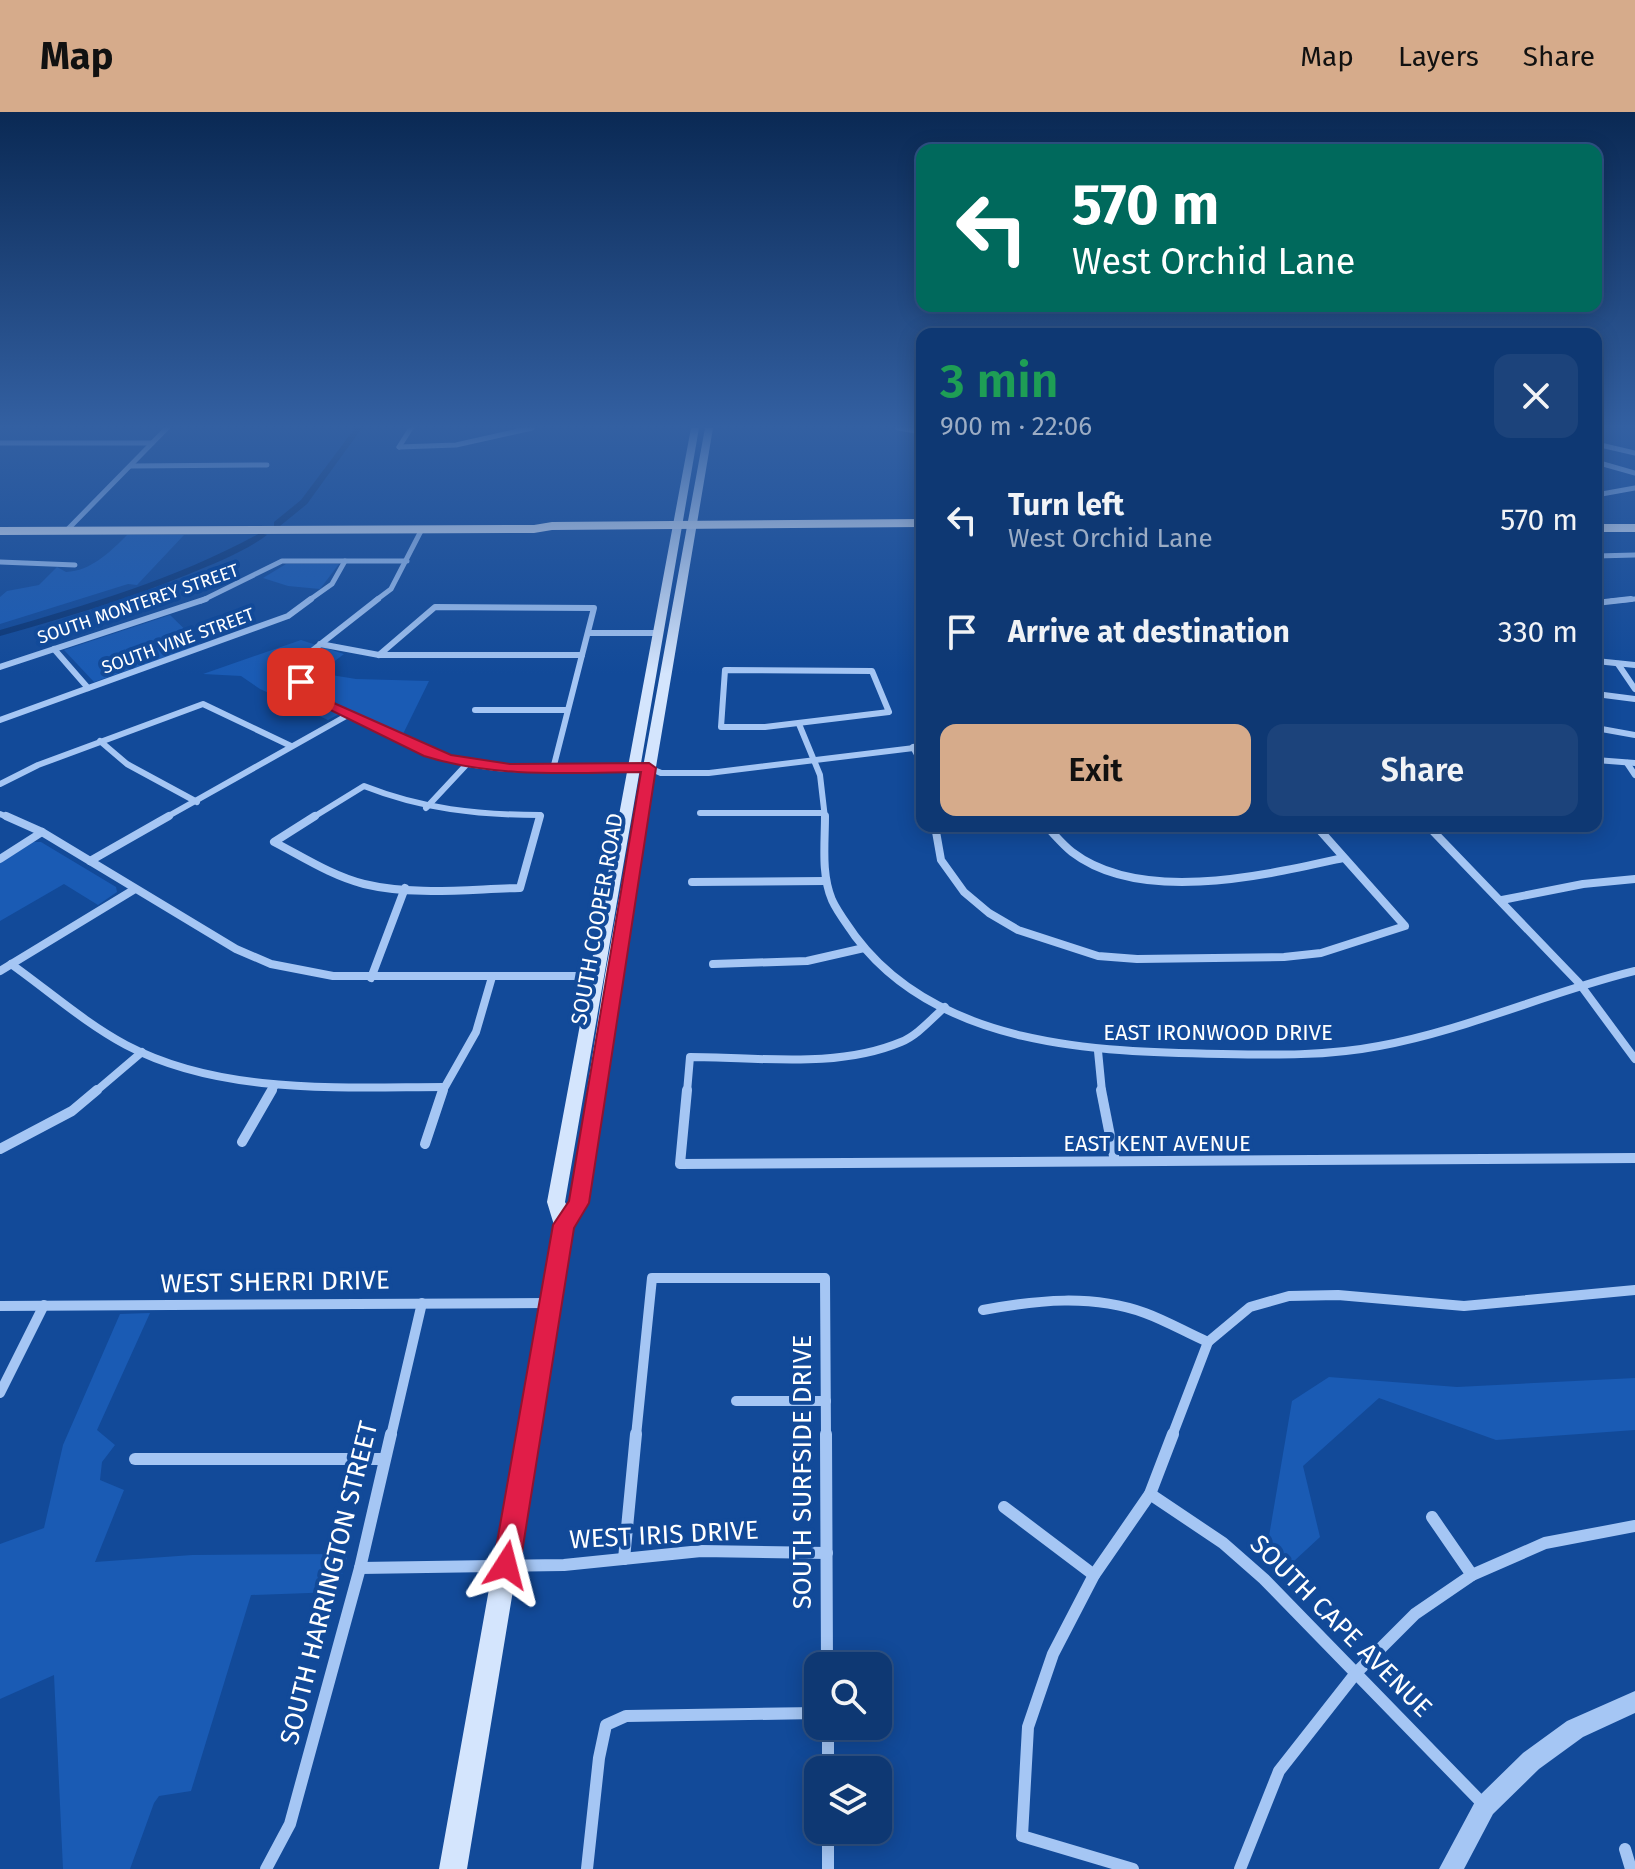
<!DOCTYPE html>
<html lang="en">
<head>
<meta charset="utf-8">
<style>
  :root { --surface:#0e3873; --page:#1c437b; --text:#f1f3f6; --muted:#9bacc4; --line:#2e5285; --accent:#d6ab8b }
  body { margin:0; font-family:"Fira Sans",sans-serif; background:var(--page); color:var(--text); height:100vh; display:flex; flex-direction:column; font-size:30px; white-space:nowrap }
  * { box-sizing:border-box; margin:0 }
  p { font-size:26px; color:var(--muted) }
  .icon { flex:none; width:44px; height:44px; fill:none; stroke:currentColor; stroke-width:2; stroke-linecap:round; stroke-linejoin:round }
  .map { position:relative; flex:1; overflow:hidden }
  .details { position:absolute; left:916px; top:216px; width:686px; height:504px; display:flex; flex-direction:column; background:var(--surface); border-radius:16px; box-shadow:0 4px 20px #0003,0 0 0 2px var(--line) }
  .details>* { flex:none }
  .guide { position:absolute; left:916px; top:32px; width:686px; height:168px; border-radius:16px; box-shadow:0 4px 20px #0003,0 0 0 2px var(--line); background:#00695c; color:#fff; overflow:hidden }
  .fabs { position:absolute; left:804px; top:1540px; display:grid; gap:16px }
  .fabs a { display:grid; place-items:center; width:88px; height:88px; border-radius:16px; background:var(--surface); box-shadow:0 4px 20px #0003,0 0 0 2px var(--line); font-size:40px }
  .pin { position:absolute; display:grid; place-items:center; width:68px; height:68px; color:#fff; margin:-34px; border-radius:16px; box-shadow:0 4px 12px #0006 }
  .me { position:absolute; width:88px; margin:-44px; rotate:9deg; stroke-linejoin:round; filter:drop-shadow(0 0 6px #0008) }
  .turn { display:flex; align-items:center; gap:28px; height:168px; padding:0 24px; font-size:36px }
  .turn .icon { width:104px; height:104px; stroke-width:2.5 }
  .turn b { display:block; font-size:56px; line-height:68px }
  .round { display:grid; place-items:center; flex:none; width:84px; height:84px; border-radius:16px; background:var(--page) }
  .summary { display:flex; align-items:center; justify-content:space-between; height:136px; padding:0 24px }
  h1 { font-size:48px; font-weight:600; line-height:60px; color:#1e9e55 }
  .primary-button { display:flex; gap:16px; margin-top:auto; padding:16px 24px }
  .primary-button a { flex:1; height:92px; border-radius:16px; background:var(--accent); color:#111; font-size:32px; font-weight:600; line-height:92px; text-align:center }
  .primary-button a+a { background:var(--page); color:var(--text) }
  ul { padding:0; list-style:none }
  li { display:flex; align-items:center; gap:24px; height:112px; padding:0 24px }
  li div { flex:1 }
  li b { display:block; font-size:30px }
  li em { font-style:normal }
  header { display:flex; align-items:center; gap:48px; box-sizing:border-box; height:112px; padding:0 40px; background:var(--accent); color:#111 }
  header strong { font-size:38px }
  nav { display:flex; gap:44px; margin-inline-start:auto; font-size:28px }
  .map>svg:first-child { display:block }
</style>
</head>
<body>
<header>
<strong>Map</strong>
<nav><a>Map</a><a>Layers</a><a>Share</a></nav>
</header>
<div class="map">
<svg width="1635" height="1757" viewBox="0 0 1635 1757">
  <rect width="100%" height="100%" fill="#124a99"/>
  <g fill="#1a5bb4">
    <path d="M127 423H184L137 473 128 472 0 512V485L7 479 39 473 57 455 66 460C91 459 110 440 127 423Z"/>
    <path d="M286 452H339L320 477 288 474 263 466Z"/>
    <path d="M170 503 201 533 94 570 64 538Z"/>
    <path d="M301 528 344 542 319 561 356 567 429 569 403 622 348 597 328 608 260 577 241 564 203 562Z"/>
    <path d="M33 730H41L116 775 117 780 98 793 64 772 0 809V751Z"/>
    <path d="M150 1201 97 1318 115 1333 102 1350 100 1368 124 1378 95 1450 192 1443 348 1442 337 1480 251 1483 191 1679 159 1684 154 1691 130 1757H63L54 1563 0 1587V1432L44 1416 63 1333 120 1202Z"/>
    <path d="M1329 1265 1457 1275 1635 1266V1318L1496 1328 1379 1286 1303 1354 1320 1425 1293 1450 1268 1430 1292 1289Z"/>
  </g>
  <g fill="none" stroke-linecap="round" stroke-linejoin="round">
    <g fill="#0b3675" fill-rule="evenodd">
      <path d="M355 316H362L307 392 280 414H274V410L301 388Z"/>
      <path d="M260 421 267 423C244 440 215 451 189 462 128 487 64 506 0 524V518C90 492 178 466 260 421Z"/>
    </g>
    <g stroke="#a5c6f4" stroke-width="5">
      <path d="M898 316 922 320"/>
      <path d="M0 331H152"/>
      <path d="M1596 332 1635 341"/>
      <path d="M399 335 456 333 532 316"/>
      <path d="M399 335 411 316"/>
      <path d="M1596 350 1635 361"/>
      <path d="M130 354 267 353"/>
      <path d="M1596 383 1635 376"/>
      <path d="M67 418 167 316"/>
      <path d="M1596 444 1635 443"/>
      <path d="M0 450 75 453"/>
      <path d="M201 489 282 449H407"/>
      <path d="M308 489 332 472 345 449"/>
      <path d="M375 489 391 477 422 417"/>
      <path d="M1611 489 1635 487"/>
    </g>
    <g stroke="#a5c6f4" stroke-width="6">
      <path d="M378 487 313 538 299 560 307 581C347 601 387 624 428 641 491 665 569 657 635 656"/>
      <path d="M1596 491 1631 487"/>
      <path d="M588 521H659"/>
      <path d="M320 532 379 543H582"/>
      <path d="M54 537 88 576"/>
      <path d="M379 543 435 495 594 496 553 657"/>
      <path d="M1596 549 1635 553"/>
      <path d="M1618 552 1635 577"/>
      <path d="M0 555 206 487"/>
      <path d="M725 558 872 559 889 600 765 615H721Z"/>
      <path d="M1596 582 1635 587"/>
      <path d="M475 598H567"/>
      <path d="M0 608 288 504 311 487"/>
      <path d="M799 612 820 663 825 706"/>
      <path d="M1596 616 1635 623"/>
      <path d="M100 629 127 652 197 690"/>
      <path d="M913 635 922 652"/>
      <path d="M1627 651 1635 663"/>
      <path d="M0 672 38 653 203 592 291 634"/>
      <path d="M426 696 468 651"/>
      <path d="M700 701H824"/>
      <path d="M0 702 10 706"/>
      <path d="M165 706 348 603"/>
      <path d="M312 706 364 674C422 697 478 703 540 703L539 706"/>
    </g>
    <g stroke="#a5c6f4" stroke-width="8">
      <path d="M6 704 42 720 236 837 271 852 333 864H597"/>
      <path d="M315 704 274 730C303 745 332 764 364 772 414 784 469 777 520 776L540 704"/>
      <path d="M825 704C825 732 821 762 832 788 838 801 847 812 855 824 938 935 1096 940 1222 942 1274 943 1328 944 1379 934 1466 918 1549 880 1635 859"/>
      <path d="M935 714 941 748 964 780 989 801 1018 818 1098 844 1137 847 1284 845 1321 841 1405 814 1316 714"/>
      <path d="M1046 714C1054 722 1063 733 1072 740 1141 793 1266 763 1343 746"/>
      <path d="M1428 714 1579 871 1635 947"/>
      <path d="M0 747 42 720"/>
      <path d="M90 749 169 704"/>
      <path d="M692 770 825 769"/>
      <path d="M1502 788 1583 772 1635 767"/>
      <path d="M11 852C49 879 85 911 126 933 221 983 340 975 444 975"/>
      <path d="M713 852 807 849 864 836"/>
      <path d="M0 859 135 777"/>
      <path d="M371 866 405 776"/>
      <path d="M1098 939 1102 980"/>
      <path d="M95 980 142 940"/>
      <path d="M271 980 275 973"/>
      <path d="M442 980 476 920 492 865"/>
      <path d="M687 980 690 945C758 945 837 957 901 930 918 923 931 907 945 895"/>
    </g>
    <g stroke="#a5c6f4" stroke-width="10">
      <path d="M687 978 680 1052 1635 1046"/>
      <path d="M1101 978 1115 1049"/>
      <path d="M242 1030 272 978"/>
      <path d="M425 1032 443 978"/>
      <path d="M0 1037 72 999 97 978"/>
      <path d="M0 1194 549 1191"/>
      <path d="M983 1198C1037 1188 1092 1182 1145 1201 1167 1209 1187 1221 1208 1230L1250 1195 1289 1184 1338 1183 1464 1194 1635 1178"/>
      <path d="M0 1281 44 1193"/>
      <path d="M736 1289H826"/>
      <path d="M391 1324 422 1191"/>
      <path d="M636 1324 652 1166H825L826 1324"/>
      <path d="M1172 1324 1208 1230"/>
    </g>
    <g stroke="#a5c6f4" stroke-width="12">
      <path d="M826 1322 827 1554"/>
      <path d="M135 1347H383"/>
      <path d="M1150 1382 1223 1431 1264 1467 1485 1694"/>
      <path d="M1004 1395 1094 1463"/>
      <path d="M1432 1405 1472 1463"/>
      <path d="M624 1447 636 1322"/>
      <path d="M360 1456 564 1453 701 1439 827 1441"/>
      <path d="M828 1614V1658"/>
      <path d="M828 1718V1757"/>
      <path d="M1625 1737 1631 1757"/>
      <path d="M266 1757 290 1712 360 1456 391 1322"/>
      <path d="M587 1757 599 1646 606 1613 626 1604 818 1601"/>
      <path d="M1133 1757 1022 1724 1028 1615 1053 1542 1094 1463 1150 1382 1173 1322"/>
      <path d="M1240 1757 1279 1659 1356 1561 1415 1502 1472 1463 1545 1431 1635 1414"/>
    </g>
    <g fill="#a5c6f4" fill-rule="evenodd">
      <path d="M922 632V638L709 664H660L643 656 649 653 662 658H709Z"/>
      <path d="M1596 645 1635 648V654L1596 651Z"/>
      <path d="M1635 1579V1601L1583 1625 1539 1657 1493 1702 1464 1757H1439L1477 1686 1523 1641 1567 1609Z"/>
    </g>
    <path fill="#d4e5fd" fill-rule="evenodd" d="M691 316H699L565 1090 567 1094 570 1089 605 863 705 316H713L621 863 588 1091 573 1115 467 1757H439L554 1113 547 1090Z"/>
    <g fill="#f1f6ff" fill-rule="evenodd">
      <path d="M922 407V415L552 418 534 421 0 423V415L534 413 552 410Z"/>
      <rect x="1596" y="412" width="39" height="8"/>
    </g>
  </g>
  <linearGradient id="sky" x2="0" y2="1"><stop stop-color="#0a2954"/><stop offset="0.56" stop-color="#3360a2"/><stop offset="1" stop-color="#3360a2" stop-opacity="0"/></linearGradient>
  <rect width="1635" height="562" fill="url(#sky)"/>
  <path fill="#e11d48" stroke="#92132f" stroke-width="2" d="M301 566 305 567 312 579 336 592 451 643 510 652 649 651 656 656 589 1091 574 1116 520 1453 516 1463 506 1467 497 1463 493 1453 553 1113 569 1089 641 660C568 661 494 666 424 644L302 584 294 570Z"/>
  <g text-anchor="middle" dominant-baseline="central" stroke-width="8" stroke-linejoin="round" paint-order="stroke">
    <g font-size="18" fill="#fff" stroke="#124a99">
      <text transform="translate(138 492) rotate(-19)">SOUTH MONTEREY STREET</text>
      <text transform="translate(178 529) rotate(-20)">SOUTH VINE STREET</text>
    </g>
    <g font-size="22" fill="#fff" stroke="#124a99">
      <text transform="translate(597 807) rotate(-80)">SOUTH COOPER ROAD</text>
      <text x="1218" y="920">EAST IRONWOOD DRIVE</text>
      <text x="1157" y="1031">EAST KENT AVENUE</text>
    </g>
    <g font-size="26" fill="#fff" stroke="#124a99">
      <text transform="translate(275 1170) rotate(-1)">WEST SHERRI DRIVE</text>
      <text transform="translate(802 1360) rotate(-90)">SOUTH SURFSIDE DRIVE</text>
      <text transform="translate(664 1423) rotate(-3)">WEST IRIS DRIVE</text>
      <text transform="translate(329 1471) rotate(-76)">SOUTH HARRINGTON STREET</text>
      <text transform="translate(1341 1514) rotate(45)">SOUTH CAPE AVENUE</text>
    </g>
  </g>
</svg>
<div class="fabs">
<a><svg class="icon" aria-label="search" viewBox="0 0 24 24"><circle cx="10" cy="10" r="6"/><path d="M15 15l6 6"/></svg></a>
<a><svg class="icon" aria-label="layers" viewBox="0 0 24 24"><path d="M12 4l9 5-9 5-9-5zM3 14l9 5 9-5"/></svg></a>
</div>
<div class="pin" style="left:301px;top:570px;background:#d93025"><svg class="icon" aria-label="arrive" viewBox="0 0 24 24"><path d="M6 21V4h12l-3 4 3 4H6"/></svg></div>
<svg class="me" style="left:506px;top:1453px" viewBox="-20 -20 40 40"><path d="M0-17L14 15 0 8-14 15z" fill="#e11d48" stroke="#fff" stroke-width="4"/></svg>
<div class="guide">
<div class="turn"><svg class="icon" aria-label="left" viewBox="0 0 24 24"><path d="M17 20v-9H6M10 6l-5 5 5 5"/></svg><div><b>570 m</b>West Orchid Lane</div></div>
</div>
<section class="details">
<div class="summary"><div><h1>3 min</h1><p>900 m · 22:06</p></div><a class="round"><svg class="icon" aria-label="close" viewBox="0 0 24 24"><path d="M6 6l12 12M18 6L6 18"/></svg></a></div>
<ul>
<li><svg class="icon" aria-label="left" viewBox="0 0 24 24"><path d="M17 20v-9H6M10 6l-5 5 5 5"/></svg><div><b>Turn left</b><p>West Orchid Lane</p></div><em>570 m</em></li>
<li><svg class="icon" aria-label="arrive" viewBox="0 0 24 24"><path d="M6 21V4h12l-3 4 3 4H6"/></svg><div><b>Arrive at destination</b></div><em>330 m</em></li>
</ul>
<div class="primary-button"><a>Exit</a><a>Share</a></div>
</section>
</div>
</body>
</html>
